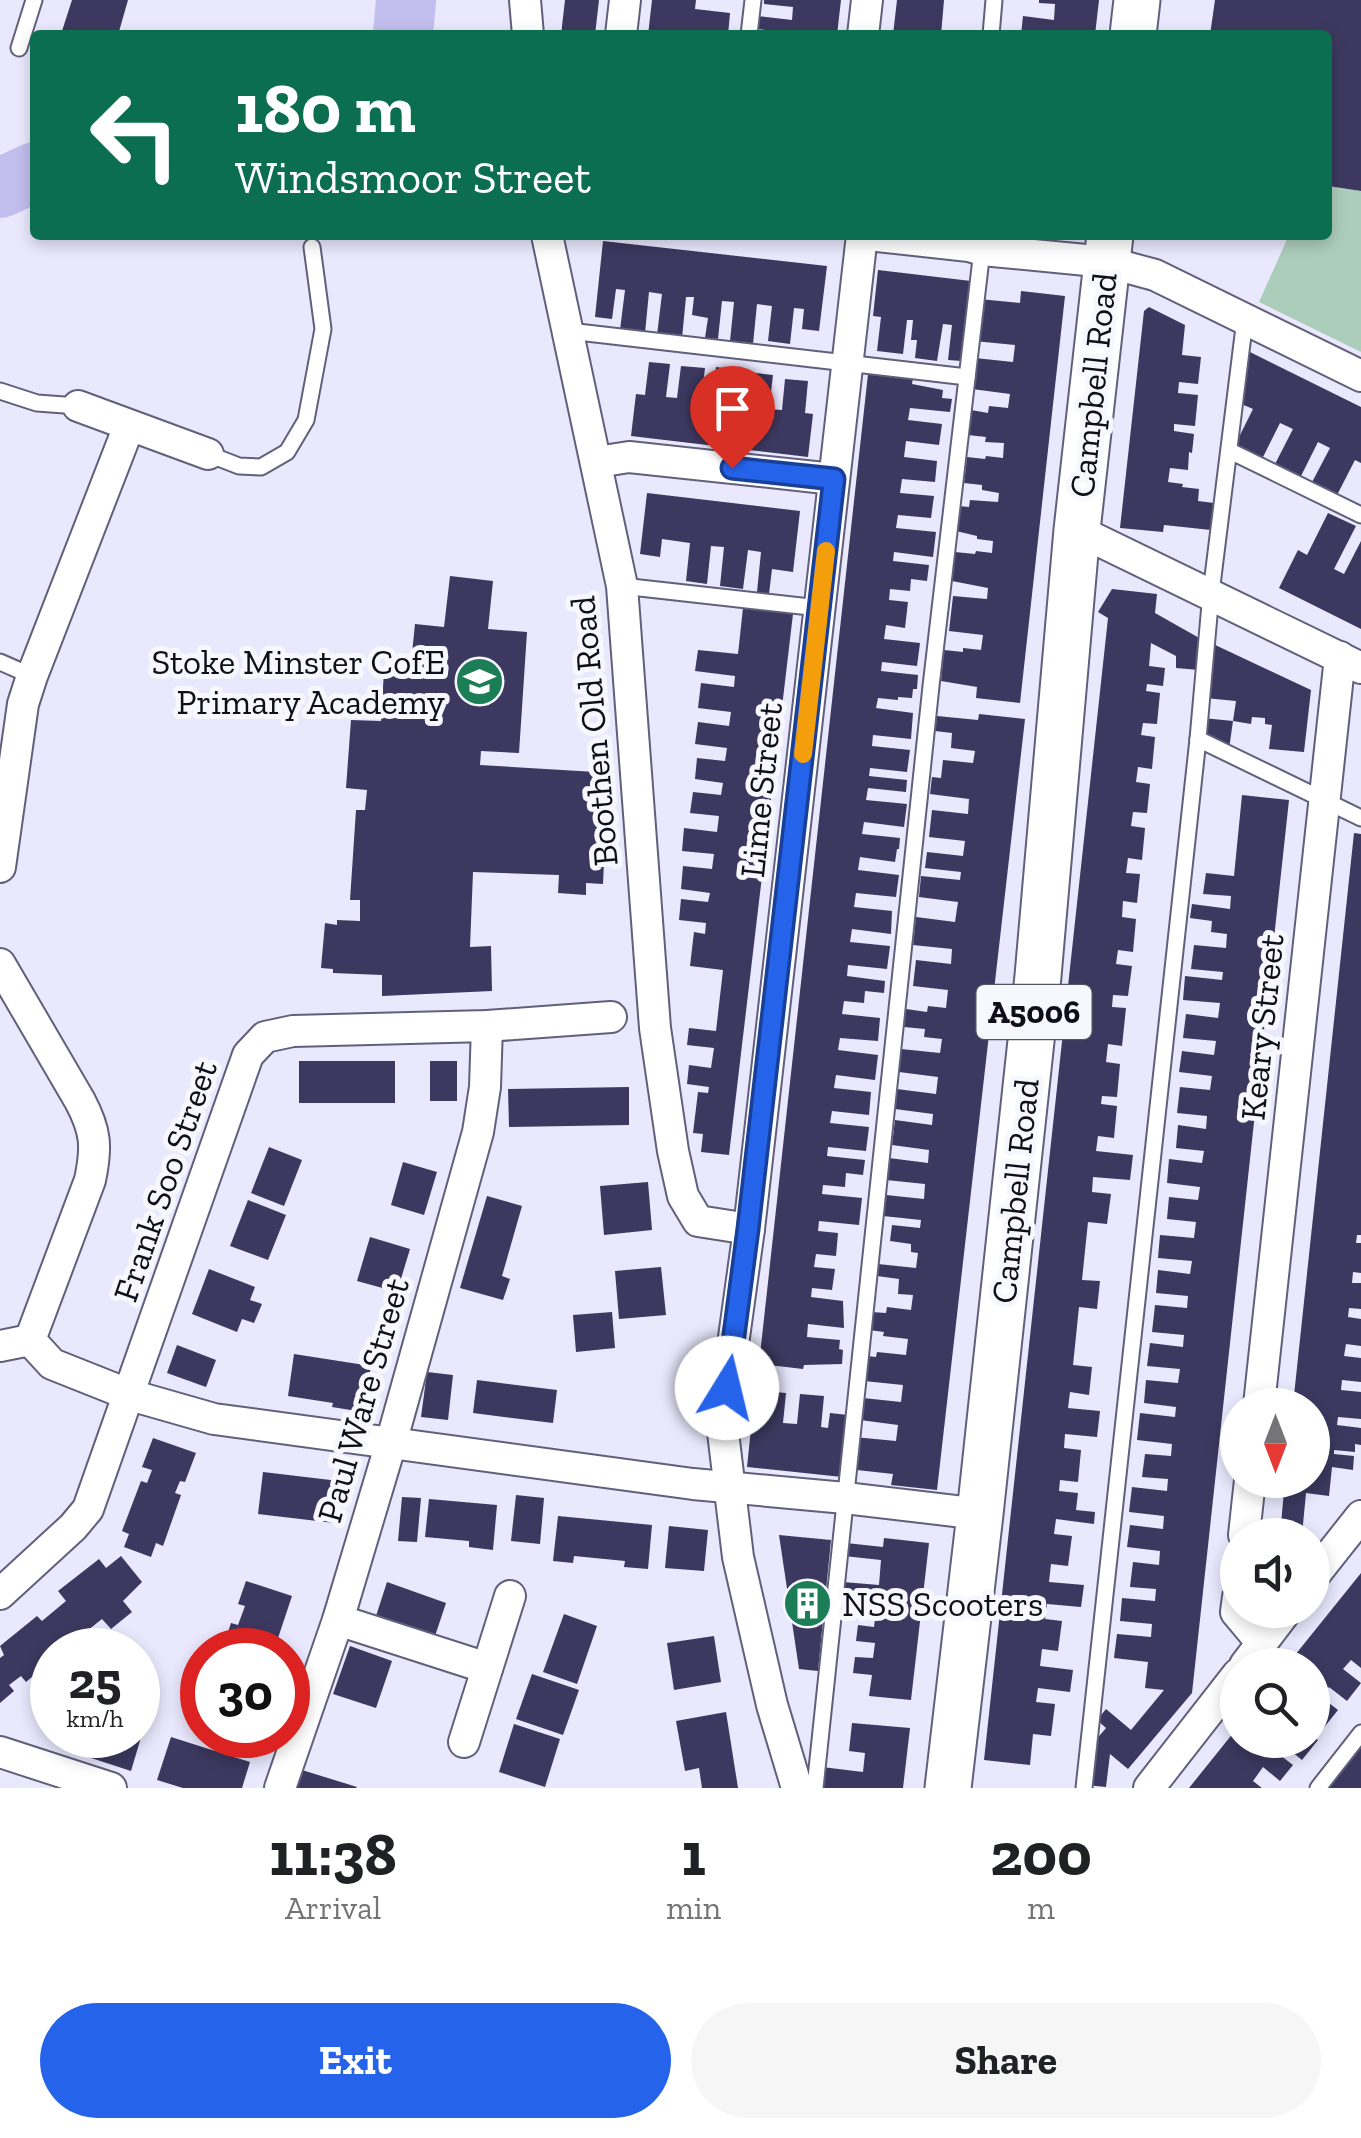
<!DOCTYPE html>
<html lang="en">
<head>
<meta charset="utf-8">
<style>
  :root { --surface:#fff; --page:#f6f6f6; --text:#202124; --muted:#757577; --accent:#2563eb }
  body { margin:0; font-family:"Zilla Slab",serif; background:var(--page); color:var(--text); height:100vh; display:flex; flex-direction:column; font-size:38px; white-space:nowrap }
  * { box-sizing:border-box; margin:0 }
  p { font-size:32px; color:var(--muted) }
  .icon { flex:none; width:55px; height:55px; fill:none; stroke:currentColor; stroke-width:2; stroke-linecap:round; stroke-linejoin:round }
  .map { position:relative; height:1788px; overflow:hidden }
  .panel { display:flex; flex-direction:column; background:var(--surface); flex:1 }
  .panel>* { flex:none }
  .guide { position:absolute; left:30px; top:30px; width:1302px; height:210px; border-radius:10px; box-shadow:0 5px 15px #0003; background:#0b6e4f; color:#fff; overflow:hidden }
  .needle { width:65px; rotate:180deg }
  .tools { position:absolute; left:1220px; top:1388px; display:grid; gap:20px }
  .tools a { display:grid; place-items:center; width:110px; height:110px; border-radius:50%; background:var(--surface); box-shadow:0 5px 15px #0003; font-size:50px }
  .speed { position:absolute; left:30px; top:1628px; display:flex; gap:20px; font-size:50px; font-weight:700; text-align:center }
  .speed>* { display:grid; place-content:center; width:130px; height:130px; border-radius:50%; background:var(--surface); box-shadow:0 5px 15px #0003; line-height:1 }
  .speed small { font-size:25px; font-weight:400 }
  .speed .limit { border:15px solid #d22; background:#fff; color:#111 }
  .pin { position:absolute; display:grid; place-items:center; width:85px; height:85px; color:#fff; margin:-102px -42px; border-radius:50% 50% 50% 0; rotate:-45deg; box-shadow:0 0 10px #0007 }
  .pin .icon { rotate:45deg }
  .me { position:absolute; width:110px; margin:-55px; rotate:9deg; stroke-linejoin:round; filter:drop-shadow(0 0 8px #0008) }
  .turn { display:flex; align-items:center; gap:35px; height:210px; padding:0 40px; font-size:45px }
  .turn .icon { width:130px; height:130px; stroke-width:2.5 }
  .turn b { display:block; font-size:70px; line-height:85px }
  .eta { display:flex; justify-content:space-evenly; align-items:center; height:170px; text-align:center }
  .eta b { font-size:60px; font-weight:800; line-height:70px }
  .action { display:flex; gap:20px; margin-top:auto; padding:20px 40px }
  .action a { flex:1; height:115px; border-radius:60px; background:var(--accent); color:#fff; font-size:40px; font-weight:800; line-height:115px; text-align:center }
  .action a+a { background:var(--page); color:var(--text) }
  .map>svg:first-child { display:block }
</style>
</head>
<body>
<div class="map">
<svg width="1361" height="1788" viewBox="0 0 1361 1788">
  <rect width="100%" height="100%" fill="#e9e8fd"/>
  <path fill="#adcdbb" d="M1328 186 1361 191V352L1259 302 1289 235H1328Z"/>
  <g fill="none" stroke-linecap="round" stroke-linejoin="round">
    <g stroke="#c2beee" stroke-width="60">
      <path d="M403 35 406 0"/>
      <path d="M0 188 35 172"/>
    </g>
  </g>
  <g fill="#3c385f">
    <path d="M72 0H128L118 35H77L62 31Z"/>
    <path d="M565 0H599L595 35H561Z"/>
    <path d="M652 0H696L695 9 730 13 728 35H648Z"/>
    <path d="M764 0H841L837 35H765L766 30 755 29 757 16 792 20 793 7 764 4Z"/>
    <path d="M897 0H944L941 35H893Z"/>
    <path d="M1039 0H1099L1095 35H1021L1023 16 1054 20 1055 4 1039 3Z"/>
    <path d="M1215 0H1361V191L1328 186V35H1210Z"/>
    <path d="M603 241 827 266 819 331 802 329 804 309 794 308 790 344 768 341 772 306 757 304 753 344 730 341 734 302 722 301 718 339 705 338 708 318 692 315 694 297H686L682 338 657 335 662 294 649 292 645 333 620 330 625 290 616 289 612 319 595 317Z"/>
    <path d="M878 270 971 281 962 361 948 360 952 325 943 324 937 361 915 358 917 340H911L913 320H907L903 354 877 351 881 317 873 316Z"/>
    <path d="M1021 291 1065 296 1020 703 976 698 977 687 941 681 944 650 963 652V648L981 650 983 635 949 631 953 596 987 599 988 588 952 581 955 552 975 554 976 551 992 553 993 541 977 539V536L956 531 959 506 969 507 970 500 998 502 999 493 982 490V485L964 483 967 457 985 459 986 456 1003 458 1004 443 985 442 986 437 968 435 971 410 988 413 989 406 1008 408 1010 394 972 389 975 358 1013 362 1015 345 974 341 979 299 1020 303Z"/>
    <path d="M1149 307 1185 325 1182 355 1201 357 1198 384 1179 382 1178 393 1198 395 1195 426 1174 424V431L1194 434 1192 453 1189 452 1188 470 1170 468 1168 482 1183 484 1182 487 1199 489 1198 501 1214 503 1211 530 1164 525 1163 532 1120 528 1144 311Z"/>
    <path d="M1246 350 1361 407V463L1355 460 1335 499 1310 486 1330 448 1318 442 1300 478 1274 466 1293 429 1280 423 1261 461 1234 447 1253 409 1239 403Z"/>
    <path d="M649 362 670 364 666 397 677 398 681 366 705 368 701 401 712 403 716 367 738 370 734 405 745 406 749 372 773 375 769 409 782 410 785 379 808 381 805 413 813 414 808 457 631 436 636 394 645 395Z"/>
    <path d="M868 374 913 378 912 384 943 390 942 398 952 399 950 412 910 408 908 420 942 424 939 445 906 441 904 457 937 461 935 482 902 479 900 493 934 496 931 518 898 515 896 528 936 532 933 557 894 552 893 561 929 565 927 581 911 579 910 591 890 589 889 600 908 602 905 628 886 625 884 639 920 643 917 666 882 662 881 671 918 675 917 689H913L912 698 898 697V700L878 698 876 708 913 713 911 739 873 735 872 746 910 750 907 772 870 768 869 776 907 780 906 792 868 788 866 800 907 804 904 827 864 822 862 834 900 838 899 849H897L895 862 860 857 858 870 899 875 896 897 856 893 854 907 892 911 891 934 852 929 850 942 890 946 887 969 848 965 847 976 885 981 884 993 865 991 864 1003 844 1001 842 1014 880 1018 878 1041 840 1038 838 1050 878 1055 875 1080 836 1075 834 1088 871 1092 869 1115 832 1111 830 1123 869 1127 866 1151 828 1147 827 1156 865 1160 863 1175 846 1173 845 1187 823 1185 822 1194 862 1198 859 1225 819 1221 818 1231 838 1233 836 1256 816 1254 814 1267 835 1269 832 1290 812 1288 811 1297 843 1301 844 1328 808 1324 807 1337 840 1340 839 1349 843 1350 842 1364 804 1365 803 1369 759 1364Z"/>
    <path d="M647 493 800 511 793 572 772 569 769 594 757 592 761 552 748 550 743 589 720 586 724 547 711 546 707 584 686 581 690 543 662 539 660 557 640 554Z"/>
    <path d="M1328 513 1356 526 1334 569 1344 574 1361 541V629L1279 588 1298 550 1307 555Z"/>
    <path d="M450 576 493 581 488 629 527 632 519 753 481 751 480 765 612 773 611 819H606L603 884 586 883V895L558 893 559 875 473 872 470 947 491 946 492 991 382 996V975L333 973V969L321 968 325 923 337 925V920L360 921V900H350L356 810H365L367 790 346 788 351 720 381 721 384 671 410 673 415 624 444 627Z"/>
    <path d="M1112 589 1157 594 1155 613 1201 639 1199 670 1176 668V656L1151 643 1149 666 1165 668 1163 686 1147 684 1146 691 1160 693 1157 724 1143 723 1141 735 1155 737 1152 769 1138 767 1136 782 1150 784 1147 813 1133 812 1131 826 1145 828 1142 860 1128 858 1126 873 1140 874 1137 903 1123 901 1122 917 1136 919 1133 952 1118 950 1116 964 1132 966 1128 996 1113 995 1112 1007 1126 1008 1122 1046 1108 1044 1106 1062 1120 1064 1117 1097 1102 1096 1101 1104 1117 1106 1114 1138 1098 1136 1096 1151 1133 1155 1130 1180 1093 1177 1092 1192 1111 1194 1107 1224 1088 1222 1082 1280 1100 1281 1097 1309 1079 1307 1073 1365 1092 1367 1089 1395 1070 1392 1068 1408 1100 1411 1097 1437 1065 1434 1064 1448 1081 1450 1078 1482 1060 1480 1059 1491 1078 1493 1076 1510 1095 1512 1094 1524 1056 1519 1054 1534 1072 1536 1068 1566 1051 1564 1049 1582 1084 1585 1081 1607 1047 1604 1045 1619 1062 1621 1058 1651 1042 1649 1040 1666 1073 1670 1070 1692 1038 1688 1036 1702 1055 1704 1051 1736 1033 1734 1030 1765 984 1760 1108 618 1098 612Z"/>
    <path d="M743 608 793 614 729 1155 701 1152 703 1134 693 1133 698 1092 708 1093 709 1087 687 1084 689 1065 711 1068 714 1048 687 1045 689 1028 716 1031 723 970 690 966 694 932 705 934 706 923 679 920 681 899 708 902 710 893 681 889 683 866 712 869 714 854 682 851 684 828 717 832 719 816 690 813 693 792 721 795 723 783 695 779 697 758 725 761 727 748 695 744 698 722 729 726 731 712 698 708 701 683 734 687 735 676 695 671 698 650 738 654Z"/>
    <path d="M1211 643 1311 690 1304 752 1269 749 1272 725 1265 724V718L1252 717 1251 724 1233 721 1236 701 1205 698Z"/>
    <path d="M979 714 1025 719 937 1490 891 1485 893 1474 857 1470 858 1456H852L854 1437 896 1441 898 1425 860 1420 863 1398 901 1402 903 1385 864 1381 867 1356 876 1357 877 1352 906 1355 908 1339 883 1336 884 1332 869 1330 871 1312 886 1313 887 1307 911 1310 913 1295 898 1294 899 1279 877 1276 878 1264 916 1268 918 1253 911 1252V1244L890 1241 892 1225 920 1228 921 1220 883 1216 886 1195 924 1199 925 1184 886 1180 889 1158 928 1163 929 1150 892 1145 895 1120 932 1125 933 1114 895 1109 897 1089 936 1094 938 1077 899 1072 901 1049 940 1053 942 1039 924 1037 925 1029 904 1027 906 1009 927 1012 928 1006 946 1008 948 990 913 986 916 960 951 964 952 949 913 945 916 917 955 922 958 902 919 897 921 876 960 880 961 872 925 868 927 852 963 856 965 841 929 837 932 810 968 814 969 799 930 794 932 777 941 778 943 760 973 763 975 751 951 748 952 733 935 731 937 716 978 720Z"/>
    <path d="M1203 718 1233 721 1229 749 1199 745Z"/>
    <path d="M1242 795 1289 800 1192 1693 1128 1769 1110 1754 1106 1787 1087 1785 1089 1748 1106 1728 1097 1720 1106 1709 1131 1730 1164 1690 1145 1688 1148 1662 1114 1658 1117 1634 1151 1637 1152 1624 1120 1621 1122 1598 1155 1601 1156 1589 1130 1587 1133 1562 1159 1565 1160 1551 1127 1547 1130 1525 1163 1529 1164 1516 1129 1512 1132 1487 1167 1491 1168 1479 1142 1477 1145 1454 1171 1456 1172 1444 1137 1440 1140 1413 1175 1417 1176 1407 1144 1403 1146 1380 1178 1383 1180 1369 1147 1366 1150 1343 1183 1347 1184 1335 1152 1332 1155 1305 1187 1308 1188 1296 1156 1293 1158 1270 1190 1274 1192 1261 1158 1258 1160 1235 1194 1238 1196 1222 1167 1219 1169 1197 1198 1200 1200 1187 1167 1183 1169 1159 1202 1163 1204 1151 1176 1148 1178 1125 1206 1129 1207 1116 1177 1113 1180 1087 1210 1090 1212 1076 1179 1072 1182 1051 1214 1055 1216 1041 1183 1038 1186 1014 1218 1018 1220 1003 1183 1000 1185 976 1222 980 1223 972 1191 969 1194 945 1226 948 1227 934 1211 932 1212 921 1190 918 1192 904 1230 909 1231 896 1203 894 1206 873 1234 876Z"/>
    <path d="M1354 833 1361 834V1235H1357L1356 1243H1361V1273L1353 1272 1352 1283H1361V1309L1349 1308 1348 1317 1361 1319V1346L1346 1344 1344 1356 1361 1358V1382L1342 1380 1341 1390 1361 1392V1419L1338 1417 1337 1425 1361 1428V1445L1355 1444V1452L1334 1450V1454L1354 1456 1353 1470 1332 1467 1329 1496 1306 1493 1302 1535H1280L1285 1480H1312V1405H1293Z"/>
    <rect x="299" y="1061" width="96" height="42"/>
    <rect x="430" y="1061" width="27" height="40"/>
    <path d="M629 1087V1125L509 1127 508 1089Z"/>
    <path d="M269 1147 302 1160 284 1206 251 1193Z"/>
    <path d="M403 1162 437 1172 424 1215 391 1205Z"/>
    <path d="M648 1182 652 1230 604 1235 600 1186Z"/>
    <path d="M487 1196 522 1206 502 1276 510 1279 503 1300 460 1288Z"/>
    <path d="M248 1200 286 1215 268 1260 230 1246Z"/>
    <path d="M370 1237 410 1249 397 1292 357 1281Z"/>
    <path d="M661 1267 666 1315 619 1319 615 1271Z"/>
    <path d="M209 1269 255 1287 250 1300 262 1304 254 1323 242 1319 237 1332 192 1314Z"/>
    <path d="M612 1312 615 1348 576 1352 573 1315Z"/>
    <path d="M177 1345 216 1360 206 1387 167 1373Z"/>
    <path d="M294 1354 371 1366 363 1412 332 1407 333 1403 288 1396Z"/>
    <path d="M427 1372 453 1375 448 1420 421 1417Z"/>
    <path d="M477 1380 557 1390 553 1423 473 1413Z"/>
    <path d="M764 1391 786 1393 783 1423 797 1424 800 1394 824 1396 821 1427 828 1428 830 1413 848 1415 842 1477 747 1467 752 1419 761 1420Z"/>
    <path d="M153 1438 196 1453 185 1482 180 1481 175 1493 181 1495 163 1546 156 1543 151 1557 124 1547 129 1534 122 1531 141 1481 147 1483 152 1470 142 1467Z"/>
    <path d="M263 1472 339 1481 334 1523 258 1514Z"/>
    <path d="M516 1495 544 1498 540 1544 511 1541Z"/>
    <path d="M402 1497 421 1498 417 1542 398 1541Z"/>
    <path d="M429 1499 497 1505 493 1550 469 1547V1541L425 1537Z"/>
    <path d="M558 1516 652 1525 648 1569 624 1567 625 1561 574 1556 573 1563 553 1561Z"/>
    <path d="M669 1526 708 1530 704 1571 665 1568Z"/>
    <path d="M779 1535 831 1540 818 1671 799 1669Z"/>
    <path d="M884 1538 929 1543 911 1700 869 1696 872 1675 853 1673 855 1657 873 1658 875 1643 856 1641 858 1625 874 1627 877 1603 841 1599 843 1582 879 1585 881 1560 844 1556 846 1543 883 1547Z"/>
    <path d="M121 1556 142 1582 123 1601 132 1612 111 1629 102 1619 63 1650H52V1660L26 1682 21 1676 9 1685 14 1691 0 1703V1658L4 1655 0 1646 37 1616 42 1621 66 1601 58 1591 99 1559 106 1568Z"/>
    <path d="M1361 1573V1668L1351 1660 1343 1669 1361 1683 1347 1701 1329 1687 1321 1697 1338 1710 1322 1730 1312 1722V1665H1287Z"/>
    <path d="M246 1581 292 1596 274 1650H231L223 1647 231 1623 238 1625 245 1606 238 1604Z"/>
    <path d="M387 1582 446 1603 435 1636 376 1616Z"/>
    <path d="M564 1614 597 1626 577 1684 543 1672Z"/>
    <path d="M714 1636 721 1682 674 1690 667 1643Z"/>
    <path d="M350 1646 392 1661 376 1708 333 1694Z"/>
    <path d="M532 1674 579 1690 563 1735 516 1719Z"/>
    <path d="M726 1712 738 1788H702L699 1768 685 1771 676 1721Z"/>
    <path d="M138 1721 145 1724 131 1771 85 1756 91 1735H138Z"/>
    <path d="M852 1723 910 1728 903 1788H820L822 1767 863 1772 865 1753 849 1751Z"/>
    <path d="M514 1724 560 1739 545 1787 499 1772Z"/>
    <path d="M1238 1727V1740H1312V1736L1318 1740 1302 1760 1282 1744 1276 1752 1293 1765 1280 1781 1263 1767 1253 1781 1262 1788H1189Z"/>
    <path d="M171 1737 250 1762 242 1788H183L157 1780Z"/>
    <path d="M1361 1747V1788H1328Z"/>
    <path d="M302 1770 357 1787 356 1788H296Z"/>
  </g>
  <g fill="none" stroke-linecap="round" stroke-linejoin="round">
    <defs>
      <g id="lane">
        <path d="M749 35 753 0"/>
        <path d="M991 35 994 0"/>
        <path d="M19 48 34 0"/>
        <path d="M569 331 967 377"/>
        <path d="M0 391 37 403 78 406"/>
        <path d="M1230 451 1361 515"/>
        <path d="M208 454 239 466 261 467 287 452 306 420 323 329 312 247"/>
        <path d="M622 586 819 608"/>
        <path d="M0 662 32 676"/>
        <path d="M1198 739 1361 818"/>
        <path d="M815 1788 931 686 982 250"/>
        <path d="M1084 1788 1198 739 1211 593 1245 319"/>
        <path d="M1318 1788 1361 1733"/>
      </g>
      <g id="street">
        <path d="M525 0 528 35"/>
        <path d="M621 35 625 0"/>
        <path d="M863 35 867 0"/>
        <path d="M547 235 622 586 655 1028 673 1151 683 1196 698 1221 749 1229"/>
        <path d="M868 235 969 246 982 250 1107 262 1155 275 1361 376"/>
        <path d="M78 406 208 454"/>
        <path d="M597 462 629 457 834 479"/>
        <path d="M1077 530 1361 668"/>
        <path d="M0 867 23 704 32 676 129 426"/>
        <path d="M0 964 80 1101C96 1131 97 1147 90 1180L30 1340"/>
        <path d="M30 1340 52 1364 130 1395 214 1419 693 1484 845 1498 980 1514"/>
        <path d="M0 1346 30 1340"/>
        <path d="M1259 1405 1340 657"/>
        <path d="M1244 1535 1250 1480"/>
        <path d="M1312 1578 1361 1516"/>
        <path d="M0 1594 73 1527 88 1509 248 1055 265 1037 293 1031 487 1026 611 1017"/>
        <path d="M1238 1597 1236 1612 1262 1643"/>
        <path d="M338 1620 487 1668"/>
        <path d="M1245 1665 1287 1610"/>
        <path d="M464 1742 510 1596"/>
        <path d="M0 1752 111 1788"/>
        <path d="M280 1788 338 1620 391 1443 478 1132 485 1087 487 1026"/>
        <path d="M797 1788 772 1705 738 1557 722 1424 749 1229 862 235"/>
        <path d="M1149 1788 1238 1674"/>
      </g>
      <g id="primary">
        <path d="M1133 35 1137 0"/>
        <path d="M948 1788 980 1514 1038 976 1077 530 1110 235"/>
      </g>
    </defs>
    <use href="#lane" stroke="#615f7b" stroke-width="19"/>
    <use href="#street" stroke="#615f7b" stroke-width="34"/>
    <use href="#primary" stroke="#615f7b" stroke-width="49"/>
    <use href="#lane" stroke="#fff" stroke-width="15"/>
    <use href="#street" stroke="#fff" stroke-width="30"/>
    <use href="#primary" stroke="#fff" stroke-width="45"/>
  </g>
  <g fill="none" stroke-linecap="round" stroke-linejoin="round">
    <defs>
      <path id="route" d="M727 1388 748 1229 834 479 732 468"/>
    </defs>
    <use href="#route" stroke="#184099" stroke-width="25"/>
    <use href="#route" stroke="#2563eb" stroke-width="18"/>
    <path stroke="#f59e0b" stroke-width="18" d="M803 754 826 551"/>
  </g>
  <defs>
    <symbol id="school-disc" viewBox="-11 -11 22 22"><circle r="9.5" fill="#1c7e56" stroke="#f7f7fe"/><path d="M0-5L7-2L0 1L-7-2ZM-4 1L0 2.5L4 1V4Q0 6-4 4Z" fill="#fff"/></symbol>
    <symbol id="building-disc" viewBox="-11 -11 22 22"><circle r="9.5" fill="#1c7e56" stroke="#f7f7fe"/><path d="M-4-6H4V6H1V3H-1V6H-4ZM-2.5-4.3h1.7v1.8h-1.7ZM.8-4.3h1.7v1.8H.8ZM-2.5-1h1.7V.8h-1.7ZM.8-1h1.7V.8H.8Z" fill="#fff"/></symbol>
  </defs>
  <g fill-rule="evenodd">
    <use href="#school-disc" x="452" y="654" width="55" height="55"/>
    <use href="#building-disc" x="780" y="1576" width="55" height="55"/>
  </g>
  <g text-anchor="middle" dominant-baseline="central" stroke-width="10" stroke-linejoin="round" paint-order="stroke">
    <rect fill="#f7f7fe" stroke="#55545e" stroke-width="2.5" x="976.5" y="985" width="115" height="54" rx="8"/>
    <g font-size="32" font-weight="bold" fill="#0f0e19">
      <text x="1034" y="1012">A5006</text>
    </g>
    <g font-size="35" fill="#0f0e19" stroke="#f7f7fe">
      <text transform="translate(1093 385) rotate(-84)">Campbell Road</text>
      <text transform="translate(594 731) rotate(-95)">Boothen Old Road</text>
      <text transform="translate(761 790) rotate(-84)">Lime Street</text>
      <text transform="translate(1262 1027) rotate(-84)">Keary Street</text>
      <text transform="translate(165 1181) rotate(-71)">Frank Soo Street</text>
      <text transform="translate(1015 1191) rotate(-84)">Campbell Road</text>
      <text transform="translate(363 1400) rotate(-74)">Paul Ware Street</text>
    </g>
    <g font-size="35" fill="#0f0e19" stroke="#f7f7fe" text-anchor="end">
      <text x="445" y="662">Stoke Minster CofE<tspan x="445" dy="40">Primary Academy</tspan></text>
      <text x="842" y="1604" text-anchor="start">NSS Scooters</text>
    </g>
  </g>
</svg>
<div class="tools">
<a><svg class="needle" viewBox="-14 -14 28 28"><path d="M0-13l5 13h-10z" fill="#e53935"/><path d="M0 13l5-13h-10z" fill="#757577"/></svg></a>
<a><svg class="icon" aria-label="sound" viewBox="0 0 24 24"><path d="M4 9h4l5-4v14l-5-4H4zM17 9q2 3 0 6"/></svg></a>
<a><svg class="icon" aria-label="search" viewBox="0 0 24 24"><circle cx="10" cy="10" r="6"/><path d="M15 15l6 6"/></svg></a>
</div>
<div class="speed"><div>25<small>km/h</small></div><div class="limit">30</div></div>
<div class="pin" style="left:732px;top:468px;background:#d93025"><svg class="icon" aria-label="arrive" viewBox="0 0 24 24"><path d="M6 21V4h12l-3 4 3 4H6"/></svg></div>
<svg class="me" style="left:727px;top:1388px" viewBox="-20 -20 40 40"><circle r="19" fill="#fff"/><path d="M0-13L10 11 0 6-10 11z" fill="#2563eb"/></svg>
<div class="guide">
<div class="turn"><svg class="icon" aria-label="left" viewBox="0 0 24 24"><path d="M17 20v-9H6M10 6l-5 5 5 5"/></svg><div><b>180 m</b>Windsmoor Street</div></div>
</div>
</div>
<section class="panel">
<div class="eta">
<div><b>11:38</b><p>Arrival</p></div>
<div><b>1</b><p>min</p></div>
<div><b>200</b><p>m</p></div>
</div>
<div class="action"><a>Exit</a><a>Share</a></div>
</section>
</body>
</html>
